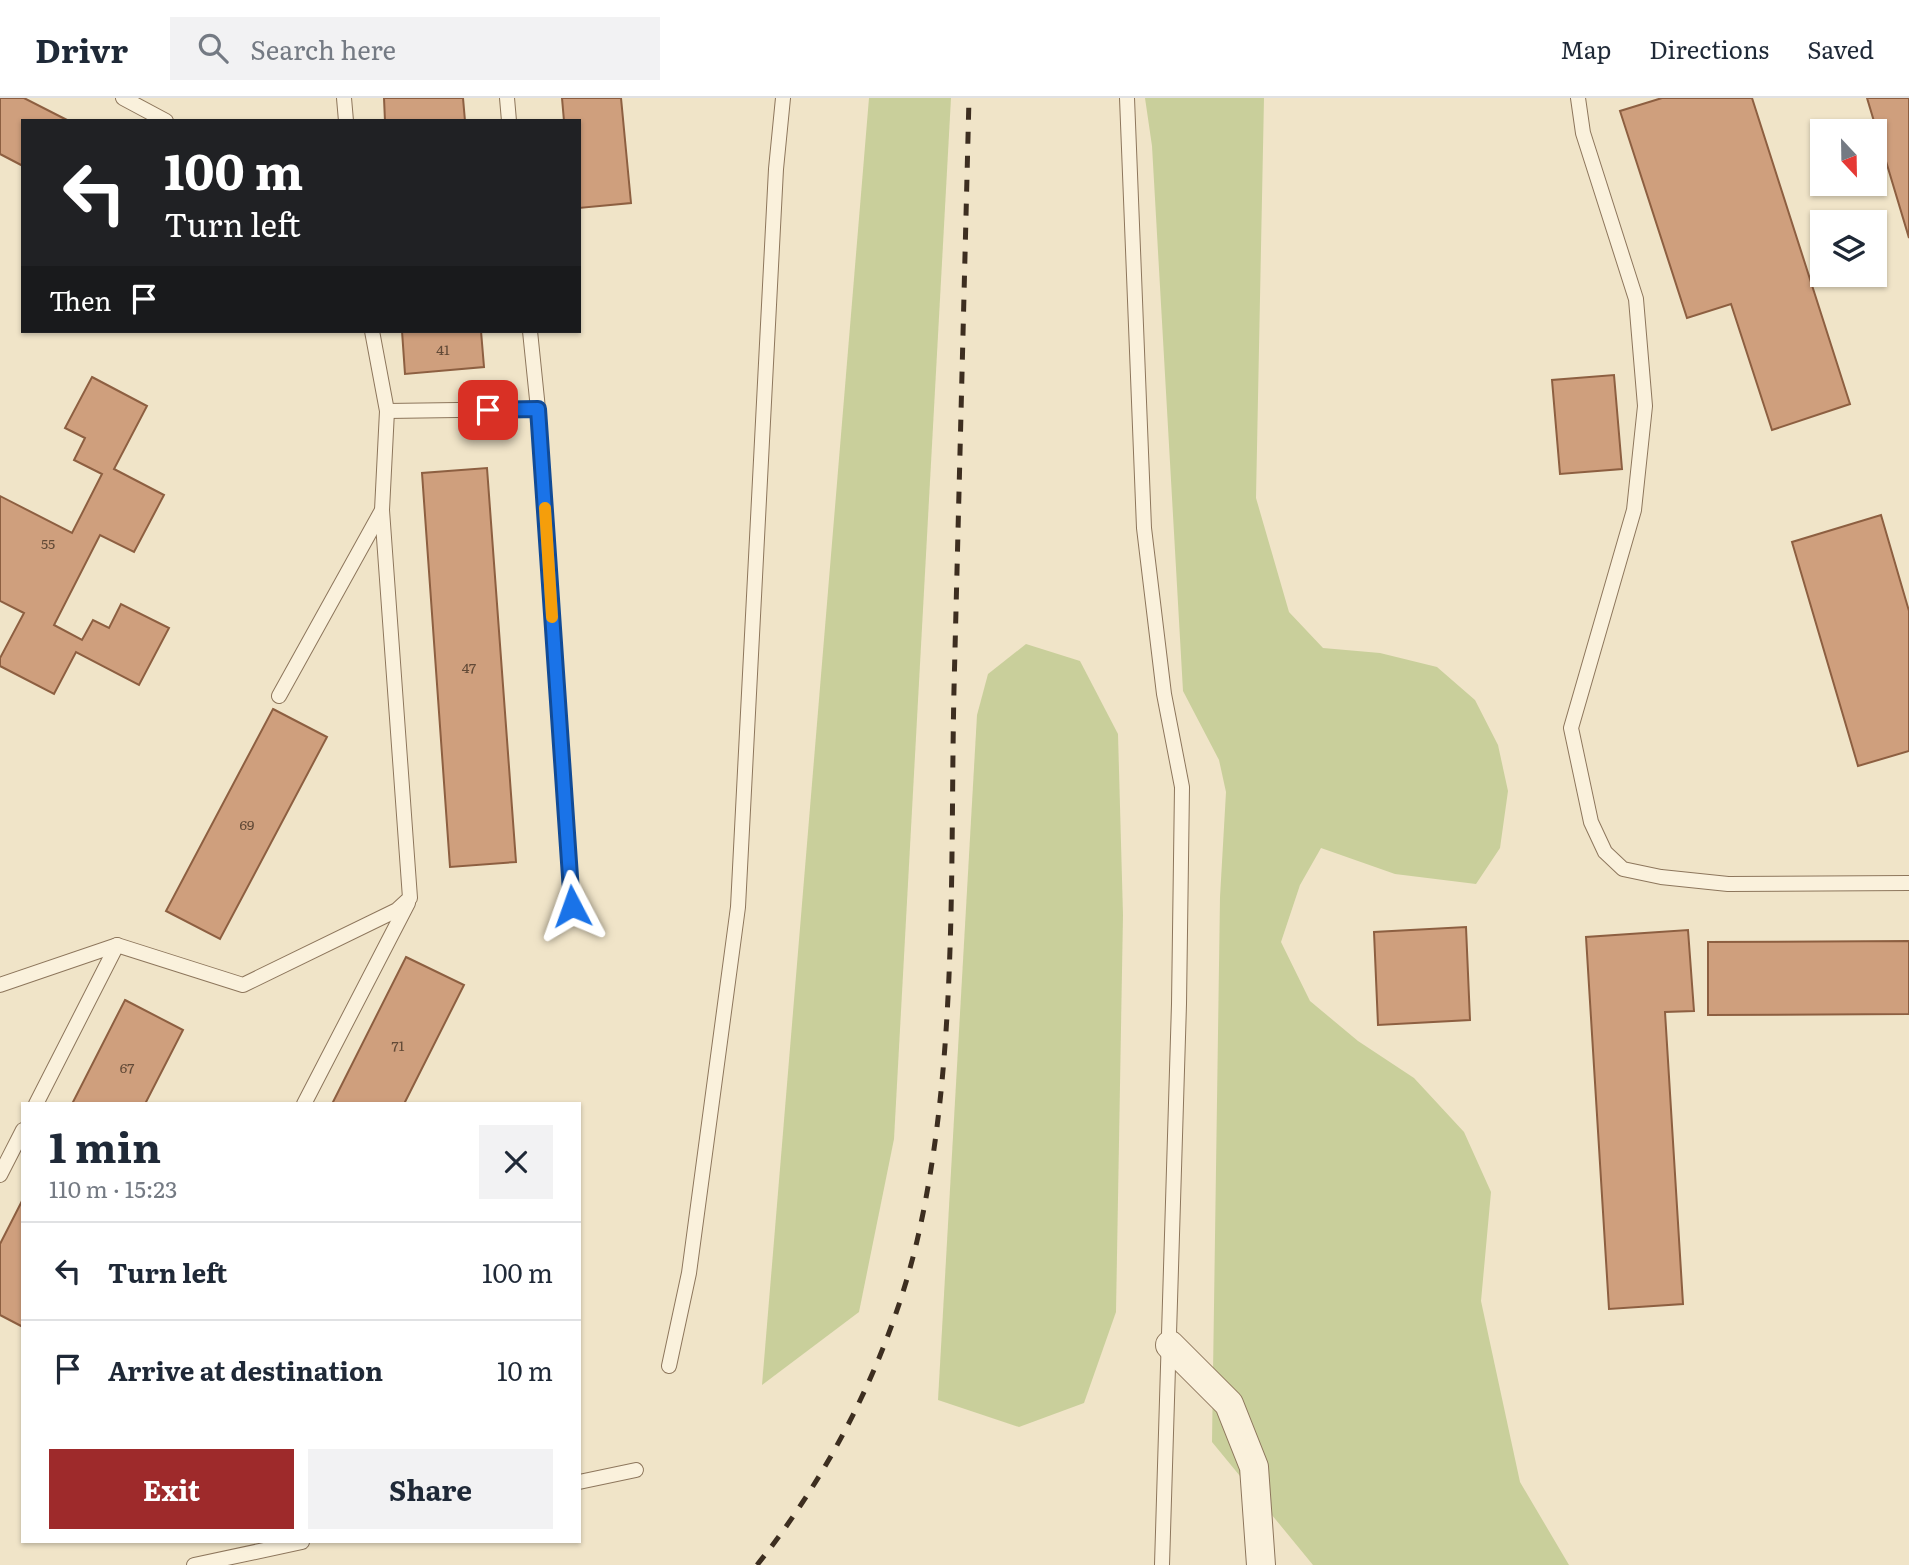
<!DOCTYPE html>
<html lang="en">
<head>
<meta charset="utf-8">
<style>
  :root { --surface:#fff; --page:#f2f2f3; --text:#1f2937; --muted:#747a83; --line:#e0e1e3; --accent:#9e2a2b }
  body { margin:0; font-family:Literata,serif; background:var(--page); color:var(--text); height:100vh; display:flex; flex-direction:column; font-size:26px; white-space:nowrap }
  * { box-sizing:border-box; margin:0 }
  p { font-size:23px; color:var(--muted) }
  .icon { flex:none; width:38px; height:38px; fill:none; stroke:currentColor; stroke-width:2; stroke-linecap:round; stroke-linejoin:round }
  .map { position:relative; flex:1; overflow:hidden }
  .details { position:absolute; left:21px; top:1004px; width:560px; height:441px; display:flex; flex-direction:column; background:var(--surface); border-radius:0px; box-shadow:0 2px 5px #0004 }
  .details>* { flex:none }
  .hud { position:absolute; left:21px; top:21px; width:560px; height:214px; border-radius:0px; box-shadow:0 2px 5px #0004; background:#202124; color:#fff; overflow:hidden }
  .needle { width:46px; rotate:158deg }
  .tools { position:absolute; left:1810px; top:21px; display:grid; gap:14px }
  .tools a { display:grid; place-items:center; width:77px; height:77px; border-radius:0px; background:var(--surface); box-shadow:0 2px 5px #0004; font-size:35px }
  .pin { position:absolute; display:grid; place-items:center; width:60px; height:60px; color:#fff; margin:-30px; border-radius:14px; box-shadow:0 4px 10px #0006 }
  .me { position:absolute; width:77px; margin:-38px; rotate:356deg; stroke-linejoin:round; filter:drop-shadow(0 0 5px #0008) }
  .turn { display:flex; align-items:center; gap:24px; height:147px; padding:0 28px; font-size:32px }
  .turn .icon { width:91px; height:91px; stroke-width:2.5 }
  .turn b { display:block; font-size:49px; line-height:60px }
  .then { display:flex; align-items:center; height:66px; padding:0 28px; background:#0003; gap:14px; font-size:26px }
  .round { display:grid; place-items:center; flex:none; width:74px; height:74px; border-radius:0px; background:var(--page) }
  .headline { display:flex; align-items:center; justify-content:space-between; height:119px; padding:0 28px }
  h1 { font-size:42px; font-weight:700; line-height:52px }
  .primary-button { display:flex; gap:14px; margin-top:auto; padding:14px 28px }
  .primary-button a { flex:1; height:80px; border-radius:0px; background:var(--accent); color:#fff; font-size:28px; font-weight:700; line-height:80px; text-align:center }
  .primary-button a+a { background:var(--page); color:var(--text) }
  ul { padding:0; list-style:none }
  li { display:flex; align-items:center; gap:21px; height:98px; padding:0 28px; border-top:2px solid var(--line) }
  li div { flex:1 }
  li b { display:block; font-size:26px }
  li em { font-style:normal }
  header { display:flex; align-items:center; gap:42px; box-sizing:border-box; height:98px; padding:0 35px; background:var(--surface); border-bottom:2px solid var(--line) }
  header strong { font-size:33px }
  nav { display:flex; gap:38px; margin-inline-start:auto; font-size:24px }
  .search { width:490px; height:63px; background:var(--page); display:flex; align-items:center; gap:18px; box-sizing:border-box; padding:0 24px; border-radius:0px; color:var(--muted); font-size:26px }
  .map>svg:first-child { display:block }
</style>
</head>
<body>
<header>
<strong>Drivr</strong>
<div class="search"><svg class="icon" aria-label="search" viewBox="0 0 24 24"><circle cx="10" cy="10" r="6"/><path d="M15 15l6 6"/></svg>Search here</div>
<nav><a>Map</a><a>Directions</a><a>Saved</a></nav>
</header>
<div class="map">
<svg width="1909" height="1467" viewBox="0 0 1909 1467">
  <rect width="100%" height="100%" fill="#f0e4c8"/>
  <g fill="#c9cf9b">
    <path d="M869 0H951L894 1041 859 1214 762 1287Z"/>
    <path d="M1145 0H1264L1256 400 1289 514 1323 550 1380 555 1437 569 1475 602 1498 647 1508 693 1500 750 1476 786 1395 776 1321 750 1300 787 1281 844 1310 903 1358 943 1414 980 1464 1034 1491 1094 1481 1203 1520 1384 1569 1467H1313L1212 1344 1220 799 1226 694 1219 662 1183 593 1152 48Z"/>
    <path d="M1026 546 1080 563 1118 636 1123 817 1116 1214 1084 1305 1019 1329 938 1302 977 617 988 576Z"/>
  </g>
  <g fill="#cf9f7d" stroke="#8d5f41" stroke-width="2">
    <path d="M0 0H24L69 23H23V68L0 56Z"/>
    <path d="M384 0H463L465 23H385Z"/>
    <path d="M562 0H621L631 105 579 110V23H564Z"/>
    <path d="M1662 0H1752L1850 306 1772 332 1731 206 1687 220 1620 13Z"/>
    <path d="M1867 0H1909V140Z"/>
    <path d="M402 233H481L484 269 405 276Z"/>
    <path d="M1614 277 1622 371 1560 376 1552 282Z"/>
    <path d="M92 279 147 308 114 371 164 397 134 454 100 437 54 527 82 542 93 522 109 530 121 506 169 530 139 587 76 554 54 596 0 568V560L24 515 0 503V398L72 435 102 376 74 362 85 340 65 330Z"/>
    <path d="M487 370 516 764 450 769 422 375Z"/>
    <path d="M1881 417 1909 513V653L1858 668 1792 444Z"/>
    <path d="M273 611 327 639 220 841 166 813Z"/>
    <path d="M1466 829 1470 922 1378 927 1374 834Z"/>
    <path d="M1688 832 1694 913 1665 914 1683 1206 1609 1211 1586 839Z"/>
    <path d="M1909 843V916L1708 917V844Z"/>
    <path d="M406 859 464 887 404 1006H332Z"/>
    <path d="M125 902 183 932 145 1006H72Z"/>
    <path d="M23 1101V1229L0 1217V1146Z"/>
  </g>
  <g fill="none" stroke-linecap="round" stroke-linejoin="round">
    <defs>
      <g id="lane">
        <path d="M123 0 166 23"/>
        <path d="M344 0 346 23"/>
        <path d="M507 0 509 23"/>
        <path d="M1127 0 1144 430 1164 596 1182 689 1179 906 1162 1467"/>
        <path d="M1578 0 1583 35 1636 201 1645 308 1634 412 1571 630 1591 724 1605 754 1623 771 1661 779 1728 786 1909 785"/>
        <path d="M538 311 572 808"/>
        <path d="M387 313 538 311 530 233"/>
        <path d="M279 598 381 414"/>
        <path d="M0 887 117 847 243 887 397 812 410 800 382 412 387 313 372 233"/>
        <path d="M36 1006 117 847"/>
        <path d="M304 1006 408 805"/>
        <path d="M0 1077 23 1032"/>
        <path d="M669 1268 689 1175 738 809 776 71 783 0"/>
        <path d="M579 1384 636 1372"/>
        <path d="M194 1467 302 1444"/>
      </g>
      <path id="street" d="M1170 1247 1229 1306 1254 1369 1261 1467"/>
    </defs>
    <use href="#lane" stroke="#8d765c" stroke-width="16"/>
    <use href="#street" stroke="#8d765c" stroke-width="30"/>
    <use href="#lane" stroke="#faf1dc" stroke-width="14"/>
    <use href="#street" stroke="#faf1dc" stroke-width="28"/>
    <path stroke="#3d2e20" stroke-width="5" stroke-dasharray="12 12" stroke-linecap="butt" d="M757 1467C831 1375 890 1258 917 1143 958 966 950 772 954 591 959 394 964 197 969 0"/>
  </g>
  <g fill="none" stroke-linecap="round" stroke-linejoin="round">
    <defs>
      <path id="route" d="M488 312 538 311 572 808"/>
    </defs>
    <use href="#route" stroke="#114b97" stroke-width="18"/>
    <use href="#route" stroke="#1a73e8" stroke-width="12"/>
    <path stroke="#f59e0b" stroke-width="12" d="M545 410 552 519"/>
  </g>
  <g text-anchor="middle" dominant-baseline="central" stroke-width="7" stroke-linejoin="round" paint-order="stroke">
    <g font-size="14" fill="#624a37">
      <text x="443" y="251">41</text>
      <text x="48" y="445">55</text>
      <text x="469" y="569">47</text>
      <text x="247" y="726">69</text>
      <text x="398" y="947">71</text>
      <text x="127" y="969">67</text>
    </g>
  </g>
</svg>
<div class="tools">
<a><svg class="needle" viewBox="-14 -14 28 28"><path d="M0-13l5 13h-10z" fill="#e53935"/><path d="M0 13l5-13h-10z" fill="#747a83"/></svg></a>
<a><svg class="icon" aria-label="layers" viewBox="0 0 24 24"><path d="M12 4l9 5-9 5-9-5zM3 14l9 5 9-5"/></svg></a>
</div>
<div class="pin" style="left:488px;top:312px;background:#d93025"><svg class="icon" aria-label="arrive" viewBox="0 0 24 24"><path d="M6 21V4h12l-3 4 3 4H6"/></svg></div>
<svg class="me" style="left:572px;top:808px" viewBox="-20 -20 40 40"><path d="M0-17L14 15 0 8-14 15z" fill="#1a73e8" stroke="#fff" stroke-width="4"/></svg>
<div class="hud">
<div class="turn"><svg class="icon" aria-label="left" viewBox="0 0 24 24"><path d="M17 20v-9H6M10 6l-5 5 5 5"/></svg><div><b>100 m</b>Turn left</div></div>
<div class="then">Then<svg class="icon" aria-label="arrive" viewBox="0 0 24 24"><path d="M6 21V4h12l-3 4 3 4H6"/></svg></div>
</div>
<section class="details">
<div class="headline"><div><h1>1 min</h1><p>110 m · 15:23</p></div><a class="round"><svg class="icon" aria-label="close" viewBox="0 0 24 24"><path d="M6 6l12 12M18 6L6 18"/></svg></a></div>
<ul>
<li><svg class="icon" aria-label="left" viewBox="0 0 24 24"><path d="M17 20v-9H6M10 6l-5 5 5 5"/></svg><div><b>Turn left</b></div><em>100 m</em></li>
<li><svg class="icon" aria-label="arrive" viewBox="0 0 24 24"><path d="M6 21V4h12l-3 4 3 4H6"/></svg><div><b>Arrive at destination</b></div><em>10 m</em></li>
</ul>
<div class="primary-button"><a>Exit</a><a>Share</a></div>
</section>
</div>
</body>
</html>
